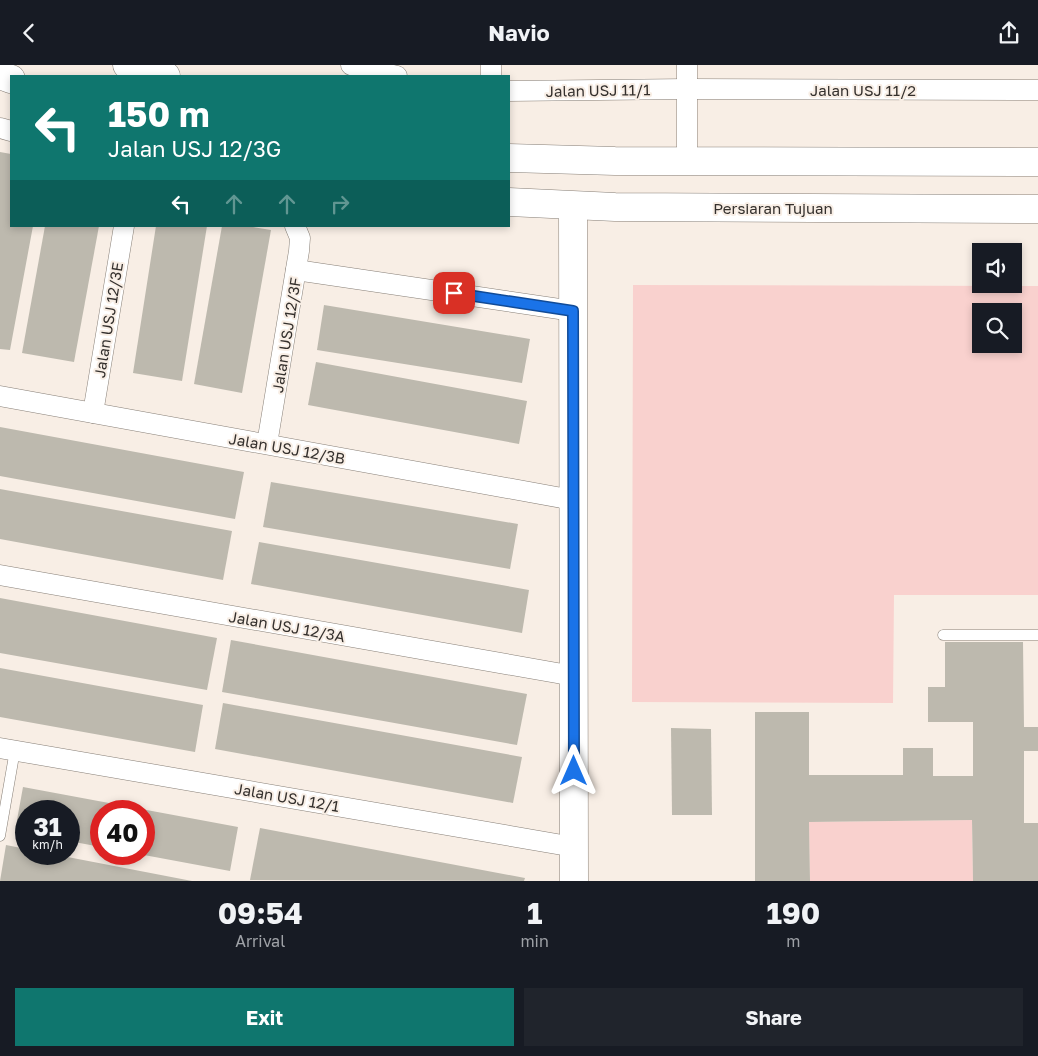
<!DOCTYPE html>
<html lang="en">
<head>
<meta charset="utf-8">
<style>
  :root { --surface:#171b24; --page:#20242c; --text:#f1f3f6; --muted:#9ea1a6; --accent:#0f766e }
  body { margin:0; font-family:"Golos Text",sans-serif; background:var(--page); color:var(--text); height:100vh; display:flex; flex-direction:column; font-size:19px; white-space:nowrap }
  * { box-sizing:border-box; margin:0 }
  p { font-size:16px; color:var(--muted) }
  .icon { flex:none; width:28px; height:28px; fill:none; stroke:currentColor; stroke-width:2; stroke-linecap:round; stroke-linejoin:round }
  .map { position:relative; height:816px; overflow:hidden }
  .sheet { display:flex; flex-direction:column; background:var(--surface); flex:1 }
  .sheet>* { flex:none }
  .guide { position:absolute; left:10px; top:10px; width:500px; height:152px; border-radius:0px; box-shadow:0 2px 8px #0003; background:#0f766e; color:#fff; overflow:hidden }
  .controls { position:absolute; left:972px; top:178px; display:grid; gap:10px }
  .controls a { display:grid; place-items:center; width:50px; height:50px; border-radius:0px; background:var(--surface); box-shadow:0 2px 8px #0003; font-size:25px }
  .speed { position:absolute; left:15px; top:735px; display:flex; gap:10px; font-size:25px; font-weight:700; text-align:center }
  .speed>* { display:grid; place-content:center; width:65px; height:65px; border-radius:50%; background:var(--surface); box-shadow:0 2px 8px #0003; line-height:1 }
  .speed small { font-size:12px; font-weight:400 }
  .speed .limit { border:8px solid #d22; background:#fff; color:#111 }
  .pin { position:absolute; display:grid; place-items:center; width:42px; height:42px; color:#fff; margin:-21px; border-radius:10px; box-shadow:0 2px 8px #0006 }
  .me { position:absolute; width:55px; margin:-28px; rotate:0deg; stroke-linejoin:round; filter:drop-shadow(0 0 4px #0008) }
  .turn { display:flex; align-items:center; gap:18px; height:105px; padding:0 15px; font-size:22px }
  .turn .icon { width:65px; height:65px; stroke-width:2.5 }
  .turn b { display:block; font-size:35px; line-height:42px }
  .lanes { display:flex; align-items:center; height:48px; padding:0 15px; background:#0003; justify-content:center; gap:25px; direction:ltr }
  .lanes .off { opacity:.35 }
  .eta { display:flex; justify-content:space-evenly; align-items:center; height:85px; text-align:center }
  .eta b { font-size:30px; font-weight:700; line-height:35px }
  .primary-button { display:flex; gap:10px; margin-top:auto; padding:10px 15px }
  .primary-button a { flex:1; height:58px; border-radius:0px; background:var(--accent); color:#fff; font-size:20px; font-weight:700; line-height:58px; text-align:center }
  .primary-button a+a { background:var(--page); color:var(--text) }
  header { display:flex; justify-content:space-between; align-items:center; height:65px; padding:0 15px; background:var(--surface); font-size:22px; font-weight:700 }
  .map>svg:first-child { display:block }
</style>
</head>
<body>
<header><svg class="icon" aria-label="back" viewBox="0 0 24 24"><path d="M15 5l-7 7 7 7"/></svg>Navio<svg class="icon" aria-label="share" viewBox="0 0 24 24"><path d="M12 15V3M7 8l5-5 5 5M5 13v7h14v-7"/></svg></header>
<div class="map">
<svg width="1038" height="816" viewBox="0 0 1038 816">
  <rect width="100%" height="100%" fill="#f8eee5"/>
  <g fill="#f9d1ce" fill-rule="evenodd">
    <path d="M633 220 1038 221V530H894L893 638 632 637ZM981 246H1014V279H981Z"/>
    <path d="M972 755 973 816H810L809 757Z"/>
  </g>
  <g fill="#bdb9ae">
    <path d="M0 87 11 89V161H33L10 285 0 284Z"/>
    <path d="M45 161H99L74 297 22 288Z"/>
    <path d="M156 161H207L182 316 133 308Z"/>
    <path d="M222 161H247L271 165 242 328 194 319Z"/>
    <path d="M324 240 530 274 522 318 317 285Z"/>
    <path d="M316 297 527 336 519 379 308 340Z"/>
    <path d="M0 362 244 407 235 454 0 411Z"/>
    <path d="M271 417 518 459 510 504 263 462Z"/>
    <path d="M0 424 232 466 223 515 0 474Z"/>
    <path d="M259 477 529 525 522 568 251 519Z"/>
    <path d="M0 533 217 573 207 625 0 588Z"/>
    <path d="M231 575 527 629 517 680 222 627Z"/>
    <path d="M945 577H1023L1024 662H1038V686H1024V758H1038V816H973L972 755 809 757 810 816H755V647H809V710H903V683H933V711H973V657H928V622H945Z"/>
    <path d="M0 603 203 640 195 687 0 652Z"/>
    <path d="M223 638 522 692 513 738 215 684Z"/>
    <path d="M671 663 711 664 712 750H672Z"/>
    <path d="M23 722 238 762 230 806 144 790V746H101V782L69 776V746H26V768L15 766Z"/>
    <path d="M260 763 525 813 524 816 250 815Z"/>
    <path d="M6 780 26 784V789H52L192 816H0Z"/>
  </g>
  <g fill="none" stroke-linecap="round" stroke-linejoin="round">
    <defs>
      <g id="lane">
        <path d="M943 570H1038"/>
        <path d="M0 771 15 685"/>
      </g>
      <g id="street">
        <path d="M351 0 397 11"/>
        <path d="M491 0V11"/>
        <path d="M687 0V96"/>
        <path d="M509 26 687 24 1038 25"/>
        <path d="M0 63 11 66"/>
        <path d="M296 205 573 246"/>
        <path d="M0 331 573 435"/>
        <path d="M93 348 124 161"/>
        <path d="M267 379 299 186 300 173 295 161"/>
        <path d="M0 510 574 611"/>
        <path d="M0 683 574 782"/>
      </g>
      <g id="secondary">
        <path d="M127 0 166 11"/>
        <path d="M0 10 11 14"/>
        <path d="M509 93 615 96 1038 97"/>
        <path d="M509 137 615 142 1038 144"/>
        <path d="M573 141 574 816"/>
      </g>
    </defs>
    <use href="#lane" stroke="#877f77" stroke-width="11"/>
    <use href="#street" stroke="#877f77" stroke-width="21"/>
    <use href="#secondary" stroke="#877f77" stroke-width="29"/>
    <use href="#lane" stroke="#fff" stroke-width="10"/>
    <use href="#street" stroke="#fff" stroke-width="20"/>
    <use href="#secondary" stroke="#fff" stroke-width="28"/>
  </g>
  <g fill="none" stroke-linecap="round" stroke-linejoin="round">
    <defs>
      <path id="route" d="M454 228 573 246 574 706"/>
    </defs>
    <use href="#route" stroke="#114b97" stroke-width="12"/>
    <use href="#route" stroke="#1a73e8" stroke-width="9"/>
  </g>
  <g text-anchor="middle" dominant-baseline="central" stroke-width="4" stroke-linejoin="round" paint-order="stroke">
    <g font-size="15" fill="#34302d" stroke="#f8eee5">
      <text transform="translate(598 25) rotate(-1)">Jalan USJ 11/1</text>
      <text x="863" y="25">Jalan USJ 11/2</text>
      <text x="773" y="143">Persiaran Tujuan</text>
      <text transform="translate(108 255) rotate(-81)">Jalan USJ 12/3E</text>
      <text transform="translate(286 270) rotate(-81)">Jalan USJ 12/3F</text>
      <text transform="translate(287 383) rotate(10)">Jalan USJ 12/3B</text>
      <text transform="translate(287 561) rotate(10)">Jalan USJ 12/3A</text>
      <text transform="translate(287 732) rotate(10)">Jalan USJ 12/1</text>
    </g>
  </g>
</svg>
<div class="controls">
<a><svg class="icon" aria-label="sound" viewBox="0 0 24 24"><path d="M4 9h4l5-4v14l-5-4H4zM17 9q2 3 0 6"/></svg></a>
<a><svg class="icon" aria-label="search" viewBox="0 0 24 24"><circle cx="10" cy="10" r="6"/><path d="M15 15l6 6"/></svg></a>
</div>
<div class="speed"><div>31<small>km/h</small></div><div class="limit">40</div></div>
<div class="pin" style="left:454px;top:228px;background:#d93025"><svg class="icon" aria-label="arrive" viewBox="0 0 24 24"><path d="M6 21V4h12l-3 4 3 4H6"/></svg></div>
<svg class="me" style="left:574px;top:706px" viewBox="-20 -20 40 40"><path d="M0-17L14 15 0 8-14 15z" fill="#1a73e8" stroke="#fff" stroke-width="4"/></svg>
<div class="guide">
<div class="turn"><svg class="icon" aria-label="left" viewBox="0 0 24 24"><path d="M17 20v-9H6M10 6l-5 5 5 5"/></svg><div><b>150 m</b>Jalan USJ 12/3G</div></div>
<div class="lanes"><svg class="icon" aria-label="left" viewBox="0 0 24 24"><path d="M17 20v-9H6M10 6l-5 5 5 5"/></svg><svg class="icon off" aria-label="ahead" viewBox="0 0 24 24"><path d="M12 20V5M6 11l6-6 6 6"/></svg><svg class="icon off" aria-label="ahead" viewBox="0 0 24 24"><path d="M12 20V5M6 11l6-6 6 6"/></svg><svg class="icon off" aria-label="right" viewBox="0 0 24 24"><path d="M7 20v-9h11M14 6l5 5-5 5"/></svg></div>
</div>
</div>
<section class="sheet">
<div class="eta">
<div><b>09:54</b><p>Arrival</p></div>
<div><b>1</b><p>min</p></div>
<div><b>190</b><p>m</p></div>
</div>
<div class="primary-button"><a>Exit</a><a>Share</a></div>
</section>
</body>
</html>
